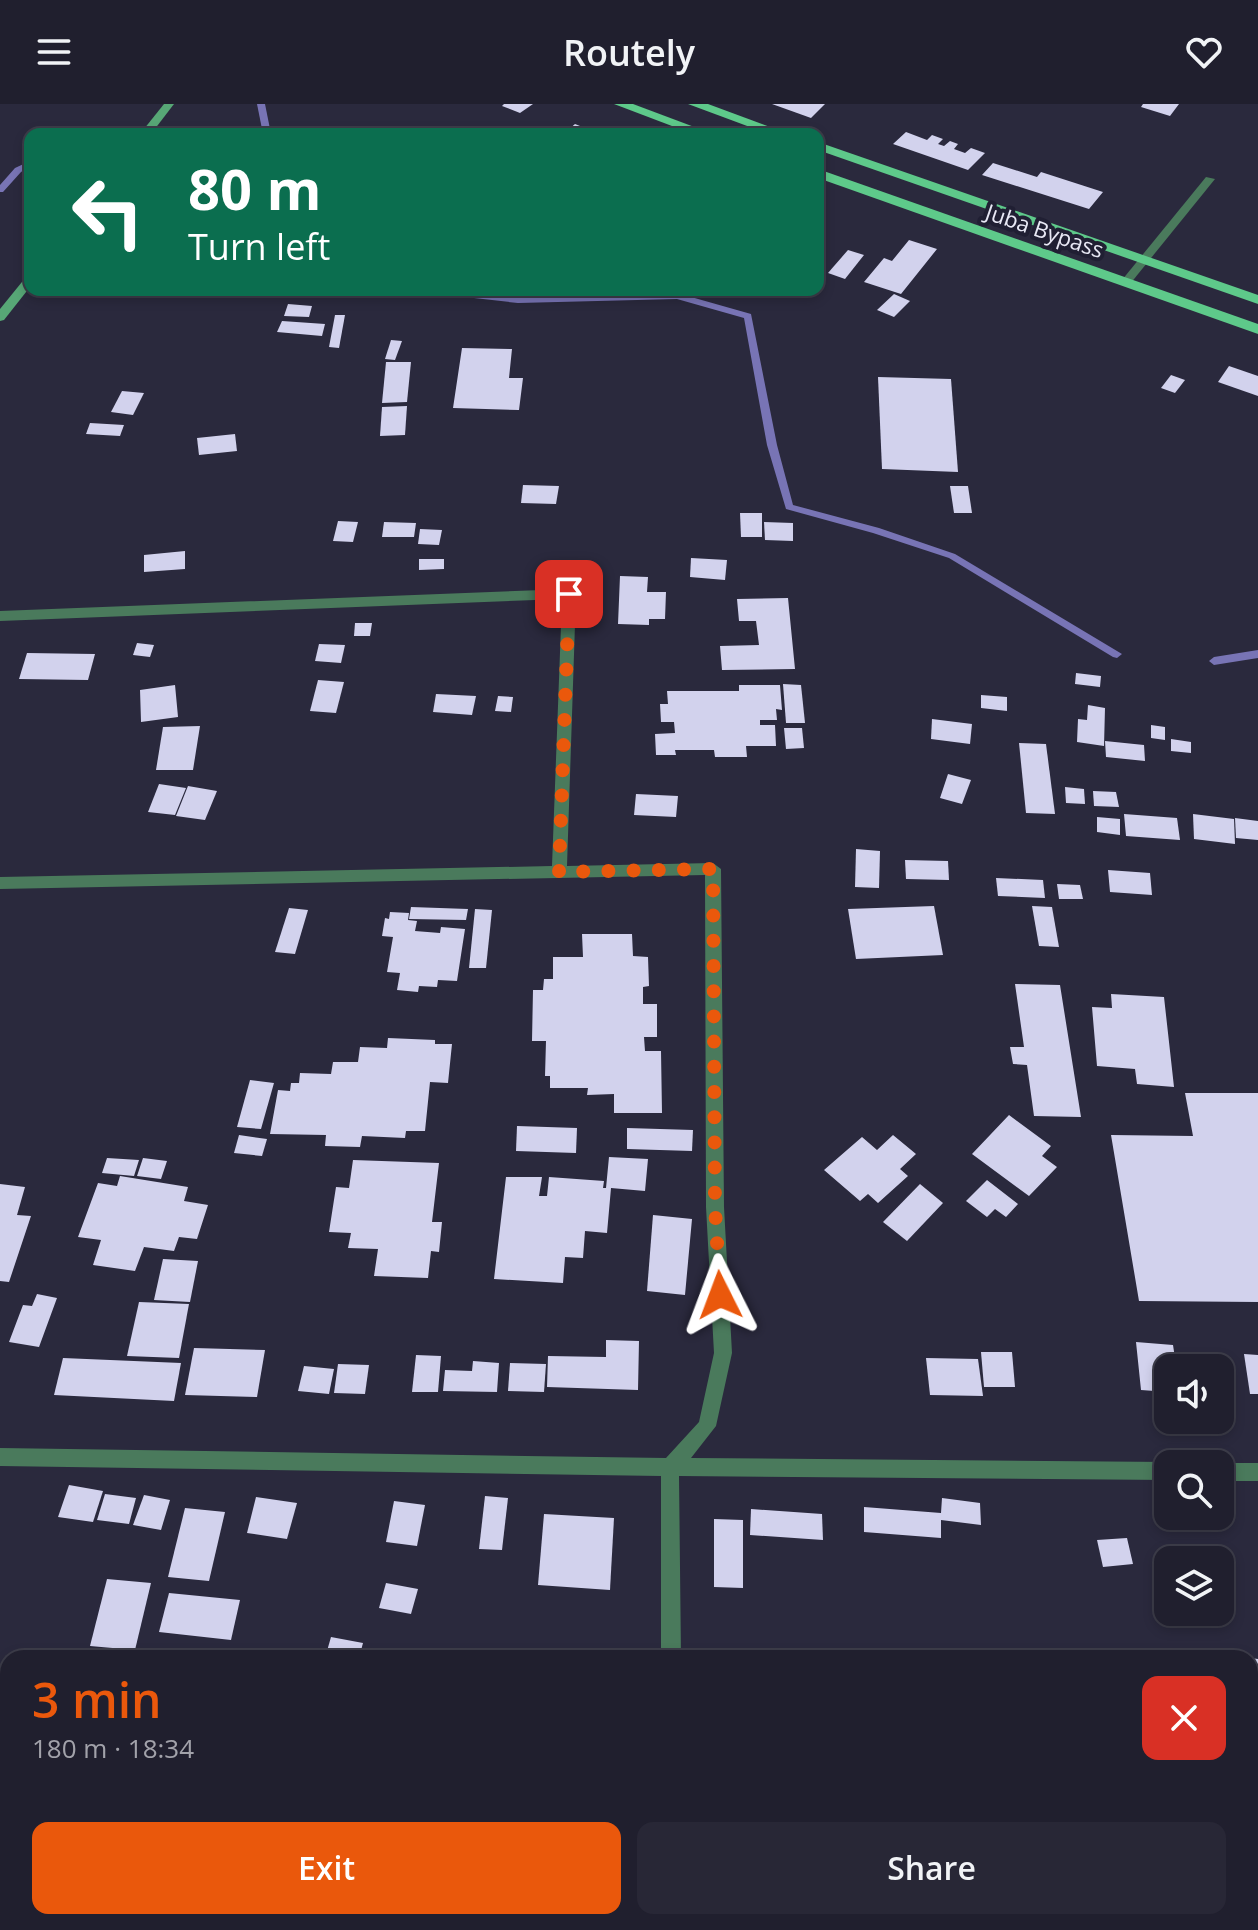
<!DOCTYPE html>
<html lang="en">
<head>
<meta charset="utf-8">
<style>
  :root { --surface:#201f2e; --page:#282736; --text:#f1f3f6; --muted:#a2a2aa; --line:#3d3d4a; --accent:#ea580c }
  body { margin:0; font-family:"Open Sans",sans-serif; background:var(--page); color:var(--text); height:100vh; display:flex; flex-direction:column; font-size:30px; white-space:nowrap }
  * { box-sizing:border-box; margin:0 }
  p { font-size:26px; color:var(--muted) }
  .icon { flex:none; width:44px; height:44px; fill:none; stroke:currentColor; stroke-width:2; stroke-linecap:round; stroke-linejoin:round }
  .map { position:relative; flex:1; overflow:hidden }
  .sheet { position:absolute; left:0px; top:1546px; width:1258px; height:280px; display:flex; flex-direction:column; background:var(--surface); border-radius:24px 24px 0 0; box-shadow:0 4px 12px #0003,0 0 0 2px var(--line) }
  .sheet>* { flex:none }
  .banner { position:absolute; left:24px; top:24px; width:800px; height:168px; border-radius:16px; box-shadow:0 4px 12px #0003,0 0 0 2px var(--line); background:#0b6e4f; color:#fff; overflow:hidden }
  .tools { position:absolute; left:1154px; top:1250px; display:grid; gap:16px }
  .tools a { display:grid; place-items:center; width:80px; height:80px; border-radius:16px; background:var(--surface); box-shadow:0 4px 12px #0003,0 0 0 2px var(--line); font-size:40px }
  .pin { position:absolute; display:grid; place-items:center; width:68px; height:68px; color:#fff; margin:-34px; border-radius:16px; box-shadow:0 4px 12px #0006 }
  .me { position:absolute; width:88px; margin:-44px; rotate:357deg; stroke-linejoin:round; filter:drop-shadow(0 0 6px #0008) }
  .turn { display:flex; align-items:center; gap:28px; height:168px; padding:0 32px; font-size:36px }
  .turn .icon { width:104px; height:104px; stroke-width:2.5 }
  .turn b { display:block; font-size:56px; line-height:68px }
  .round { display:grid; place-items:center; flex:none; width:84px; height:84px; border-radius:16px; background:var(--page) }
  .overview { display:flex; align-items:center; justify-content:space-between; height:136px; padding:0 32px }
  h1 { font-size:48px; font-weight:600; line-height:60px; color:var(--accent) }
  .button { display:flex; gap:16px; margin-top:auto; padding:16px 32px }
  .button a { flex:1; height:92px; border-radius:16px; background:var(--accent); color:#fff; font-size:32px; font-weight:600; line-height:92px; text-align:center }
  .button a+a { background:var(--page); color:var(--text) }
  header { display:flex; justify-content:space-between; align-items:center; height:104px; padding:0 32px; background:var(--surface); font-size:36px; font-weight:600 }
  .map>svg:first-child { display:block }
</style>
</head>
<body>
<header><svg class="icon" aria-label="menu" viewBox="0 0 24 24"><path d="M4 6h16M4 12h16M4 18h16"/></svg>Routely<svg class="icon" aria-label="heart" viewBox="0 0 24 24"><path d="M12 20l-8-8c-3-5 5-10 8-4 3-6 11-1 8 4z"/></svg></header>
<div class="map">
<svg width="1258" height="1826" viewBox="0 0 1258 1826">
  <rect width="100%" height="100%" fill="#2a293d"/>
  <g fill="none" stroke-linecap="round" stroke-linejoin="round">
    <g fill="#7874b5" fill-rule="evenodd">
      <path d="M257 0H265L271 30H263Z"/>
      <path d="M30 57V62L21 68 3 88H0V81L15 64Z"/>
      <path d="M425 186H452L518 193 677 189 751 210 777 341 793 401 879 424 955 450 1122 550 1117 554 1113 553 949 454 873 429 786 405 767 341 744 214 677 195 518 199 429 189Z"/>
      <path d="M1258 546V554L1214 561 1209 557 1214 553Z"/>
    </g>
  </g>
  <g fill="#d2d2ed">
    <path d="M504 0H533L520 9 502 2Z"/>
    <path d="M772 0H825L811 14Z"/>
    <path d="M1143 0H1179L1170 12 1141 3Z"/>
    <path d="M575 20 600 30H580L568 26Z"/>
    <path d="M906 28 927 36 932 31 943 35 938 40 944 42 950 37 958 40 954 45 965 49 971 44 985 49 968 66 893 40Z"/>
    <path d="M993 59 1037 73 1041 68 1103 88 1089 105 982 71Z"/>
    <path d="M909 136 937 145 901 190 864 178 884 154 892 157Z"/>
    <path d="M848 146 864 151 845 175 828 169Z"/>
    <path d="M894 190 910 197 894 213 877 206Z"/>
    <path d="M288 200 312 202 309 213 284 212Z"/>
    <path d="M335 211H345L339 244 329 243Z"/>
    <path d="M282 217 325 220 322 232 277 228Z"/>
    <path d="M391 236 402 237 395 256 385 255Z"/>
    <path d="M462 244 512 245 509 274H523L519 306 453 304Z"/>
    <path d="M386 258H411L407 298 382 299Z"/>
    <path d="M1229 262 1258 272V292L1218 278Z"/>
    <path d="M1171 271 1185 276 1175 289 1161 284Z"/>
    <path d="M878 273 951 275 958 368 882 365Z"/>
    <path d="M122 287 144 289 133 311 111 308Z"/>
    <path d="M407 302 405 331 380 332 382 303Z"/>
    <path d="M90 319 124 321 120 332 86 330Z"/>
    <path d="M235 330 237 347 199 351 197 334Z"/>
    <path d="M523 381 559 382 556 400 521 399Z"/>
    <path d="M950 382H968L972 409H954Z"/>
    <path d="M740 409H762V433H741Z"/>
    <path d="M338 417 358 418 353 438 333 437Z"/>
    <path d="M384 418 416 419 414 433H382Z"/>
    <path d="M764 418 793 419V437L765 436Z"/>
    <path d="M420 425 442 426 439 441 418 440Z"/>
    <path d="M185 447V465L144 468V451Z"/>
    <path d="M691 454 727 456 725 476 690 473Z"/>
    <path d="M419 455H444V465L419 466Z"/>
    <path d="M620 472 648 473 647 488H666L665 515H649V521L618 520Z"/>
    <path d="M788 494 795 565 722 566 720 542 759 541 756 517H739L737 495Z"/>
    <path d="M355 519H372L370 532H354Z"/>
    <path d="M137 539 154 541 150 553 133 551Z"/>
    <path d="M319 540 345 541 341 559 315 557Z"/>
    <path d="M27 549 95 550 88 576 19 575Z"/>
    <path d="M1076 569 1101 572 1100 583 1075 580Z"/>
    <path d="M318 576 344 578 336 609 310 607Z"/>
    <path d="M783 580 801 581 805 619H786Z"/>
    <path d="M175 581 178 613 141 618 140 586Z"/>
    <path d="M739 581H780L782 606 776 605 777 616H760V621H775L776 642H746L747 653H715L714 646H675L676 651H656L655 630 675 629 674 618H661L660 600H668L667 587H739Z"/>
    <path d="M436 590 476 592 472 611 433 608Z"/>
    <path d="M981 591 1007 593V607L981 604Z"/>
    <path d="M498 592 513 593 511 608 495 607Z"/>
    <path d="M1088 601 1105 604 1104 642 1077 638 1078 615 1087 616Z"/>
    <path d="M932 615 972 620 970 640 931 635Z"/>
    <path d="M1151 621 1165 623V636L1151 634Z"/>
    <path d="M200 622 193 666H156L163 623Z"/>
    <path d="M784 624H802L804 644 786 645Z"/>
    <path d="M1171 635 1191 638V649L1171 647Z"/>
    <path d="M1105 637 1144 641 1145 657 1106 653Z"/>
    <path d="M1019 639 1046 640 1055 710 1026 709Z"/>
    <path d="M948 670 971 676 962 700 940 694Z"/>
    <path d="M159 680 186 684 175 711 148 708Z"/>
    <path d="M188 682 217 687 205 716 176 712Z"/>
    <path d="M1065 683 1084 685 1085 700 1066 699Z"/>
    <path d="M1093 687 1116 688 1119 703 1094 702Z"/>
    <path d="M636 690 678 692 676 713 634 711Z"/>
    <path d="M1124 710 1177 714 1180 736 1126 732Z"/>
    <path d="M1193 710 1234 715 1235 740 1194 735Z"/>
    <path d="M1097 713 1120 715V731L1097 728Z"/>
    <path d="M1235 714 1258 717V736L1236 734Z"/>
    <path d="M856 745 880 747 879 784 855 783Z"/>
    <path d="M905 756 948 757 949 776 906 775Z"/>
    <path d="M1108 766 1150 769 1152 791 1110 788Z"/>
    <path d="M996 774 1043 776 1045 794 998 792Z"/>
    <path d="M1057 780 1080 781 1083 795H1059Z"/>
    <path d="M934 802 943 851 856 855 848 805Z"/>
    <path d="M1032 802 1052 803 1059 843 1039 842Z"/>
    <path d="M411 803 468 805 466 816 409 815Z"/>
    <path d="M289 804 308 806 295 850 275 848Z"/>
    <path d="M475 805 492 806 486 864H469Z"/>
    <path d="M390 808 409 809 408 816 417 817 415 827 440 829 441 823 465 825 457 877 438 876 437 883 419 882 418 888 397 886 400 869 387 868 393 833 382 832 385 814 389 815Z"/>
    <path d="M582 830H632L633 852 648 853 649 882 643 883V900H657V933H644L645 947H661L662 1009H614V990L587 991 588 984H550V972H545L546 937H532L533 886H543L544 875H553V853H583Z"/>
    <path d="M1015 880 1060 881 1081 1013 1034 1012 1027 961 1013 960 1010 943H1024Z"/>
    <path d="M1111 890 1164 893 1174 983 1137 980 1135 965 1097 962 1092 903 1112 904Z"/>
    <path d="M388 934 435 936V940H452L448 979 430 978 425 1027H406L405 1034 362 1032 360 1043 325 1042 326 1031 270 1030 278 986 290 987 291 979H299L300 969 331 970 333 958H358L360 943 387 944Z"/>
    <path d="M250 976 274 979 261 1025 237 1023Z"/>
    <path d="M1185 989H1258V1198L1139 1197 1111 1031 1193 1032Z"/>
    <path d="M1009 1011 1051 1042 1042 1052 1057 1063 1029 1092 972 1050Z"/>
    <path d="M517 1022 577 1024 576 1049 516 1047Z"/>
    <path d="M627 1024 693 1026 692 1047 627 1045Z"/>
    <path d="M239 1031 267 1035 262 1052 234 1049Z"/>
    <path d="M893 1031 916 1050 900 1065 908 1072 878 1099 868 1090 860 1097 824 1066 862 1033 877 1046Z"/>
    <path d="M609 1053 648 1055 645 1087 611 1084 607 1129 585 1127 583 1154 565 1153 563 1179 494 1175 506 1073H542L539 1092H547L549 1073 604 1077 603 1084H606Z"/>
    <path d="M107 1054 139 1056 134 1072 102 1069Z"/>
    <path d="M143 1054 167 1057 161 1075 137 1072Z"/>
    <path d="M353 1056 439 1059 432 1118H442L439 1148 431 1147 428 1174 374 1172 378 1145 348 1144 351 1129 329 1128 336 1083 349 1084Z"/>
    <path d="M120 1072 188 1083 184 1097 208 1101 197 1135 179 1133 174 1147 144 1143 135 1167 93 1161 101 1136 78 1133 98 1079 117 1082Z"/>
    <path d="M987 1076 1018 1100 1006 1113 995 1105 987 1113 966 1097Z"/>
    <path d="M0 1080 25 1083 17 1111 31 1112 9 1178 0 1177Z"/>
    <path d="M920 1080 943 1099 907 1137 883 1118Z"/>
    <path d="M653 1111 692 1115 685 1191 647 1187Z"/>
    <path d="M163 1155 198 1157 190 1198 154 1196Z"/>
    <path d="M37 1190 57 1194 39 1243 9 1238 23 1201 32 1202Z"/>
    <path d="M139 1198 189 1200 179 1254 127 1252Z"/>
    <path d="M606 1236 639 1237 638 1286 547 1283 548 1252 606 1253Z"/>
    <path d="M1136 1238 1173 1241 1175 1254 1198 1256 1199 1264H1168V1288L1141 1286Z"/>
    <path d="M194 1244 265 1246 257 1293 185 1291Z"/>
    <path d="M981 1248H1012L1015 1283H984Z"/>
    <path d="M1244 1250 1258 1251V1290H1250Z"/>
    <path d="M416 1251 441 1252 438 1288H412Z"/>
    <path d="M63 1254 181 1259 174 1297 54 1291Z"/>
    <path d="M926 1254 978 1255 983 1292 930 1291Z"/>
    <path d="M473 1257 499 1259 497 1288 443 1287 445 1266 472 1267Z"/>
    <path d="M510 1259 546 1260 544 1288 508 1287Z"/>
    <path d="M338 1260 369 1261 365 1290 334 1289Z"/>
    <path d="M304 1262 334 1265 329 1290 298 1287Z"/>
    <path d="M69 1381 103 1387 93 1418 58 1413Z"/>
    <path d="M105 1390 136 1394 129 1420 97 1416Z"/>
    <path d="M144 1391 170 1396 161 1426 133 1421Z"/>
    <path d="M485 1392 508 1394 502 1446 479 1445Z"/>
    <path d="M256 1393 297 1399 287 1435 247 1429Z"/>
    <path d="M942 1394 980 1399 981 1421 941 1416V1434L864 1428V1403L941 1409Z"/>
    <path d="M394 1397 425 1401 417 1442 386 1438Z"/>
    <path d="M185 1404 225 1408 209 1477 168 1473Z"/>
    <path d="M751 1405 822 1410 823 1436 750 1431Z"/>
    <path d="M544 1410 614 1414 610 1486 538 1481Z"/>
    <path d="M714 1415 743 1416V1484L714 1483Z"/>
    <path d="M1127 1434 1133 1460 1103 1463 1097 1436Z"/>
    <path d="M107 1475 151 1479 135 1546 90 1542Z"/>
    <path d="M386 1479 418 1485 411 1510 379 1504Z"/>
    <path d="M169 1489 240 1496 231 1536 159 1528Z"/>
    <path d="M331 1533 363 1539 359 1554H325Z"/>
    <path d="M1250 1554 1258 1555V1581H1250Z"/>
    <path d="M0 1634 8 1635V1695L0 1693Z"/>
    <path d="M106 1818H150L148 1826H104Z"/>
    <path d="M483 1818H521V1826H482Z"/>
    <path d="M346 1819 379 1824V1826H344Z"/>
  </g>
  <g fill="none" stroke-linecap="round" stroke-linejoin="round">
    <path fill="#4a7a5c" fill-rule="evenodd" d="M1206 73 1215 75 1130 180H1122V176Z"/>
    <g fill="#4a7a5c" fill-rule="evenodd">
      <path d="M569 485 576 490 567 762 713 759 721 765 724 1103 732 1249 716 1322 691 1354 1168 1358 1173 1360H1168V1376L679 1372 681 1554H661V1372L0 1362V1344L666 1354 699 1318 714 1249 706 1103 705 771 0 785V773L552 762 562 495 0 517V507Z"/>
      <path d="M1220 1359H1258V1377H1220V1360H1217Z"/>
      <rect x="662" y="1818" width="22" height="8"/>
    </g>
    <g fill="#57a776" fill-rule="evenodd">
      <path d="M164 0H174L151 30H140Z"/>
      <path d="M30 172V183L4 216 0 217V205L26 173Z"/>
    </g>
    <g fill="#5ec98a" fill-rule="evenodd">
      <path d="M614 0H633L713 30H693Z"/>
      <path d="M688 0H708L789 30H769Z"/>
      <path d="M818 38 1258 191V200L818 46Z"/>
      <path d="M818 65 1258 220V230L818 74Z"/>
    </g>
  </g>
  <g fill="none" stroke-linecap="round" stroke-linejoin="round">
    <path stroke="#ea580c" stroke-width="14" stroke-dasharray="0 25.2" d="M569 490 559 768 713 765 715 1103 720 1191"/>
  </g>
  <g text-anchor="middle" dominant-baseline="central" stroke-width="8" stroke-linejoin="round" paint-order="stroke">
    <g font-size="22" fill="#e8e8f5" stroke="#201f33">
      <text transform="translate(1045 126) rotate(19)">Juba Bypass</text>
    </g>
  </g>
</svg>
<div class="tools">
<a><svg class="icon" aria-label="sound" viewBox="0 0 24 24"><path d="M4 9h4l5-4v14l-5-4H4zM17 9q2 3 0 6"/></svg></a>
<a><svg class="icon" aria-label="search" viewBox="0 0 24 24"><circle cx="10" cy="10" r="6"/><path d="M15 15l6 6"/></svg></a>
<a><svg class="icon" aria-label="layers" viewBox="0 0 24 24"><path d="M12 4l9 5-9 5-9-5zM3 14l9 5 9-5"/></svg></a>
</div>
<div class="pin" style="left:569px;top:490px;background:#d93025"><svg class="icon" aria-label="arrive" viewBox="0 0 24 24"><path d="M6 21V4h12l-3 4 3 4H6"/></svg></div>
<svg class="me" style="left:720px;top:1191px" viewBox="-20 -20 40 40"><path d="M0-17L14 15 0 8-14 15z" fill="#ea580c" stroke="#fff" stroke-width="4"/></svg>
<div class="banner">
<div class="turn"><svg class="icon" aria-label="left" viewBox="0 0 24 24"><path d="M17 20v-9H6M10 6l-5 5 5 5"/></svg><div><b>80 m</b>Turn left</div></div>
</div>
<section class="sheet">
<div class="overview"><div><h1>3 min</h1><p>180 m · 18:34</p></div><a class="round" style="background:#d93025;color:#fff"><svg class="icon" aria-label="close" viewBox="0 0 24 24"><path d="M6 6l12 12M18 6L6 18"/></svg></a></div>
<div class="button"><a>Exit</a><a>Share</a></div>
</section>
</div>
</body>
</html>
